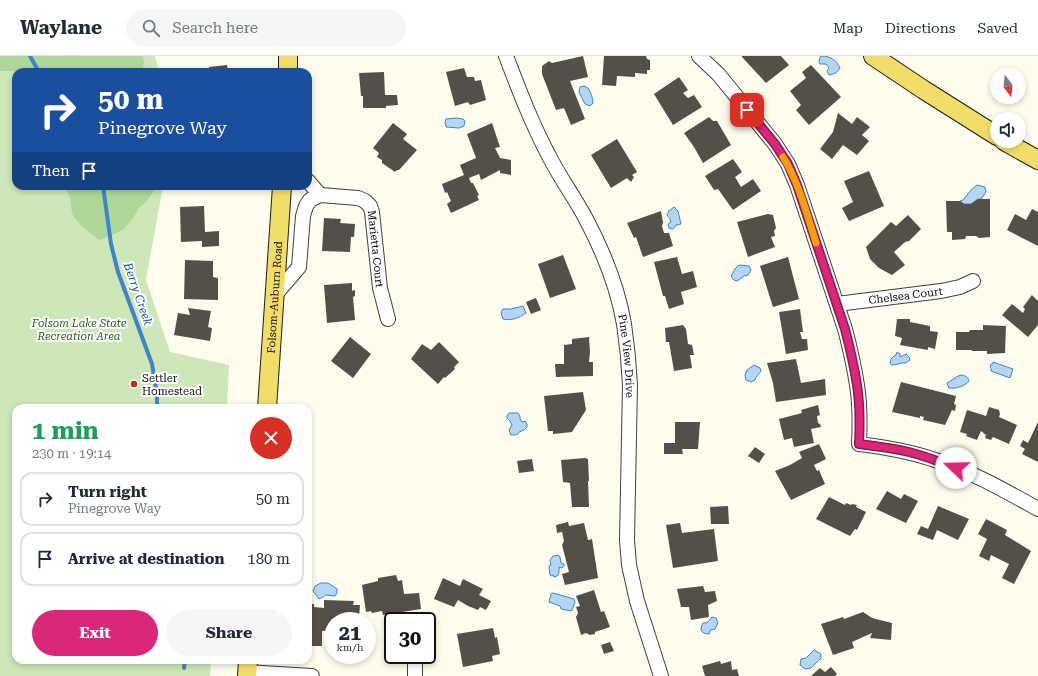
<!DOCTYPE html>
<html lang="en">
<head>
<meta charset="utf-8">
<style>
  :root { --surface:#fff; --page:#f6f6f7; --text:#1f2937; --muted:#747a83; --line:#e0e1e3; --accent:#db2777 }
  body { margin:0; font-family:"Roboto Serif",serif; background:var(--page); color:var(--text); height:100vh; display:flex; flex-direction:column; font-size:15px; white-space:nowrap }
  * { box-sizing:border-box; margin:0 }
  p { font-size:13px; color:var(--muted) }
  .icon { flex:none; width:22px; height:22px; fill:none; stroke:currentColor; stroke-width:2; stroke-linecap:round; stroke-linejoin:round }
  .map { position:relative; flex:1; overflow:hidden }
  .panel { position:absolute; left:12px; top:348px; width:300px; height:260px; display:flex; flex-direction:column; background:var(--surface); border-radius:12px; box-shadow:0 2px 6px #0003 }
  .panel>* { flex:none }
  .hud { position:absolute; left:12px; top:12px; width:300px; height:122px; border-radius:12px; box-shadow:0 2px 6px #0003; background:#1a4fa0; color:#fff; overflow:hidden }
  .needle { width:26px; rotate:164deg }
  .controls { position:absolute; left:990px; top:12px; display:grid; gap:8px }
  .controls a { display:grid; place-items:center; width:36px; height:36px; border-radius:50%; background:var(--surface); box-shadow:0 2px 6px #0003; font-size:20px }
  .speed { position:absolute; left:324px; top:556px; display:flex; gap:8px; font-size:20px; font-weight:700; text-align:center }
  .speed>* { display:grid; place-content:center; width:52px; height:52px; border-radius:50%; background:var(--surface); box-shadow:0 2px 6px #0003; line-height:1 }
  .speed small { font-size:10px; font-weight:400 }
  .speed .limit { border:2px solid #111; border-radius:6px; background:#fff; color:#111 }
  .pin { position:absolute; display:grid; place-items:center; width:34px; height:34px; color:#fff; margin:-17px; border-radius:8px; box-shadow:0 2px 6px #0006 }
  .me { position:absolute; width:44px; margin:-22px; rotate:291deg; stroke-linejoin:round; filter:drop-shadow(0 0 3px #0008) }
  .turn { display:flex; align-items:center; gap:14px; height:84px; padding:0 20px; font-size:18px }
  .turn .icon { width:52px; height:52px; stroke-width:2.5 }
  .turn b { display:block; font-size:28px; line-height:34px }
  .then { display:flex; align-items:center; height:38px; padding:0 20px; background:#0003; gap:8px; font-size:15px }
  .round { display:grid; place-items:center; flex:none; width:42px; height:42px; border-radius:21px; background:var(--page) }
  .overview { display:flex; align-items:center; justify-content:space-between; height:68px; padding:0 20px }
  h1 { font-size:24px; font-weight:700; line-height:30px; color:#1e9e55 }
  .primary-button { display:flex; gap:8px; margin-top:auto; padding:8px 20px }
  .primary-button a { flex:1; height:46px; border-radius:24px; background:var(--accent); color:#fff; font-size:16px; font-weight:700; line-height:46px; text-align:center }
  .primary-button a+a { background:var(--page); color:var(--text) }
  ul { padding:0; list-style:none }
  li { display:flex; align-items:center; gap:12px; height:54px; margin:0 8px 6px; padding:0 12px; border:2px solid var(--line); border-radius:12px }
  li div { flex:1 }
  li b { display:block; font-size:15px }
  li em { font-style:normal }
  header { display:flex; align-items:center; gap:24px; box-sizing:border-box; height:56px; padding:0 20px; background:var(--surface); border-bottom:1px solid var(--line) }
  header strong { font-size:19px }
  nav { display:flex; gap:22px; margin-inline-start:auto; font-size:14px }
  .search { width:280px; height:36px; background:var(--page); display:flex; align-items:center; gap:10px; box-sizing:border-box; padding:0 14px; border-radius:22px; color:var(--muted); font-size:15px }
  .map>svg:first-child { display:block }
</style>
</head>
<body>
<header>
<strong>Waylane</strong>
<div class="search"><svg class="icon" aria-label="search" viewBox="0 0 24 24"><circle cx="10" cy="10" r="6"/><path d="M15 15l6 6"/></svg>Search here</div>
<nav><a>Map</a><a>Directions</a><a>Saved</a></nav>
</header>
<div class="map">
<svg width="1038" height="620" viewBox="0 0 1038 620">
  <rect width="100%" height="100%" fill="#fefced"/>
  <path fill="#cde7b8" d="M0 0H155L159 16H16V130H163L146 224 170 296 229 309 227 352H16V604H211L210 620H0Z"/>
  <g fill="#afd798">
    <path d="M0 0H143L144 7 142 14 143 16H16L14 15H0Z"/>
    <path d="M62 130H154V135L146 146 139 152 133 162 123 174 100 184C93 180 76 166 73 159 70 152 72 144 68 137 67 135 64 132 62 130Z"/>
  </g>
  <g fill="#b4d6f3" stroke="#3e85c8">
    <path d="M822 0C829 0 837 4 840 12L836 17 829 19 827 15 829 12 826 8H820L819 6 820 1Z"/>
    <path d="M584 30 588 32C591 37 593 42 593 47L590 50 585 48 579 36 580 31Z"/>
    <path d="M456 62 463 63 465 65 464 70 459 72 446 71 445 66 446 63Z"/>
    <path d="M977 129 985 131 986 136 981 143H978L971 148H964L960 145 963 144 971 134Z"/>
    <path d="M674 151 678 155 681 168 676 169 673 173 669 172 668 168 671 166 670 163 667 159 669 155Z"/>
    <path d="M739 209 749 210 751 214 748 219 744 220 737 225 734 224 731 220 735 213Z"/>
    <path d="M523 250 526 257C519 262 511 265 503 263L501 257 503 253H511Z"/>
    <path d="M897 296 900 298V301L906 298 909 301 910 304 906 307C901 306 897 309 892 309L890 307 891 303 894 300 896 299Z"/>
    <path d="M993 306 1013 313 1010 322 991 315V312L990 311 991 308H993Z"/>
    <path d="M754 309 760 312 761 315C759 318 756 320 755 324L751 326 746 324 745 319 747 314Z"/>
    <path d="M962 319C966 320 968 321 969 325 965 330 956 333 949 332L947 327 958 320Z"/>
    <path d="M509 357H518L520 360V363L522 366 525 365 527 368V371L524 374 519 376 518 378 514 379H511L509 374 512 369 510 365 507 362V360Z"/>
    <path d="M558 499 560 501 561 507 564 508V510L562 512 559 511V517L557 520 554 521 553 519 551 520 550 519 549 510 551 509 550 504 553 500Z"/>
    <path d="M321 527H328L337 533V537L335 540 326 539 321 542 319 543 313 535 315 530Z"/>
    <path d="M553 537 574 543 575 546 572 554 571 555 561 553 560 550 549 546 551 538Z"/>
    <path d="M712 561 716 562 718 567 715 573 710 574 709 578C701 577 699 575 703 567H707Z"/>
    <path d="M814 594 821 598V602C818 606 814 608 811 612L805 613 800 609 801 603 806 602Z"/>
  </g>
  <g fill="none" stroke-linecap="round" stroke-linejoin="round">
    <g stroke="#3e85c8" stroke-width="4">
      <path d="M30 0 39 16"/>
      <path d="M103 130 111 188 118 216 152 308 157 339V352"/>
      <path d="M184 612 185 604"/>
    </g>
  </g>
  <g fill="#554f4a">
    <path d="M583 0 588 21 570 25 585 63 571 69 564 52 556 54 542 18V10L549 5 552 7Z"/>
    <path d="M604 0H646L647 3 650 4V14H647V18L635 17V21L617 20 616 30 602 29Z"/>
    <path d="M742 0H781L789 9 766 27 742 1Z"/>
    <path d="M227 9 228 16H209V11Z"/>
    <path d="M811 9 841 41 809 69 796 54 801 49 790 35 806 22 802 16Z"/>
    <path d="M464 12 467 21H474L475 25 481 24 486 44 470 49 468 46 455 50 446 16Z"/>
    <path d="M384 16 385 39H397L398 49 386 50V52H363V40H361L359 17Z"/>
    <path d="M679 21 688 34 683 37 688 42 694 39 702 51 673 69 654 38Z"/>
    <path d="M838 57 852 68 857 61 870 71 862 79 869 85 857 99 843 89 832 103 820 93 833 76Z"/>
    <path d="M709 61 713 65H717L731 89 703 107 694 91 684 77Z"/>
    <path d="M393 67 407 78 403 83 417 94 399 114H397L395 116 382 107V104L377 101 379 97 373 92Z"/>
    <path d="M492 67 500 91 495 92 500 102 511 104V119L500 117V114L481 124 479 118 469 122 471 127H473L479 139 477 140 479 144 451 157 447 148 451 145 447 136 445 137 442 128 464 119 460 109 476 102 467 78Z"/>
    <path d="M617 83 637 116 632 119 634 121 631 126 627 122 611 132 591 99Z"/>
    <path d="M733 103 742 116 735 121 741 131 753 123 761 135 733 154 718 133 714 134 705 120Z"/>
    <path d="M869 115 884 150 849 165 842 152 853 146 844 125Z"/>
    <path d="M978 143H990V181L979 182 976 180H966L965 183 952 184V176H947L946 145H960L964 148H971Z"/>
    <path d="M204 150 205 176 219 175V190L202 191V185L181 186 180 151Z"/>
    <path d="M1032 153 1038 156V190L1007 174 1015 158 1026 164Z"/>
    <path d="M661 155 663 166 662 170 664 177H669L673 190 643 201 636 181 634 182 627 167Z"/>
    <path d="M768 158 773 159 776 172 774 175 775 180 771 181 775 191 748 201 737 166Z"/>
    <path d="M908 159 921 173 909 185 905 186 894 196 905 209 892 219 879 212 870 203 866 191 891 166 896 170Z"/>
    <path d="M324 162 341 163 340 167 355 168 354 181H351L350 196 322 195Z"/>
    <path d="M563 199 576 233 550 242 538 208Z"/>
    <path d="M677 201 682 218 693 215 697 231 681 236 684 248 669 253 665 240H663L654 206Z"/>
    <path d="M788 201 799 243 773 251 760 210Z"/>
    <path d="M185 204 213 205V221L218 222V244L184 243Z"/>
    <path d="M352 227V235L355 234V240L353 241 355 264 327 267 324 229Z"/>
    <path d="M1032 239 1038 245V269L1028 281 1002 259 1012 248 1023 257 1025 253 1023 251Z"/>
    <path d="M536 242 541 254 531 258 526 246Z"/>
    <path d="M188 252 211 255 208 271 212 272 210 285 174 279 178 257 190 259Z"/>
    <path d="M800 253 803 276H800L802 283H807L808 294 786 298 779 256Z"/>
    <path d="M897 263H910V266L930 270V275L938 276 935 293 928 291V294L900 289 902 282 895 280Z"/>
    <path d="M683 269 686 273 688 288 692 289 694 299H690L692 312 674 315 669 286H666L665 272Z"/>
    <path d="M983 269 1006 270 1005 297 987 298V295H972V294H956V276H969L970 274H983Z"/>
    <path d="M350 281 371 298 353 322 331 305Z"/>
    <path d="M589 281 590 296 589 306H593V320L556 321 555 308H564V289L572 288V283Z"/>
    <path d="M439 286 459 306 454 311 455 313 445 322 444 321 438 328 411 303 422 288 431 294Z"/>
    <path d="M796 303 801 327 825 323 826 339 776 346 773 327 767 307Z"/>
    <path d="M901 326 956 340 954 348 956 349 955 355 952 354 945 369 923 364 924 361 920 360V362L892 356Z"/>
    <path d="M583 336 586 354 572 376 553 378V375H548L544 340Z"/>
    <path d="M818 349 820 359 817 360 818 367 820 368 821 371 811 373 814 387 794 391 792 382 784 384 779 363 802 357 801 354Z"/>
    <path d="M989 351 999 354 1000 358 999 361 1017 369 1009 388 993 381 991 384 985 382 986 379 981 375 977 384 966 380 967 378 960 376 967 354 986 360Z"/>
    <path d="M675 366H700L698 393H682L683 398H664V387H675Z"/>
    <path d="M1038 366V406L1022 398 1025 393 1020 390 1023 384 1028 387Z"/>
    <path d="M819 388 826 403 814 409 817 415 819 414 825 428 791 444 775 415 790 409 802 402 799 396Z"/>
    <path d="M755 391 765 398 759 407 748 400Z"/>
    <path d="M585 402 588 403 589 425H588L589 451H572L570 427 563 426 561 404Z"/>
    <path d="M532 403 534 415 519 417 517 405Z"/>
    <path d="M887 435 901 443 904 438 918 445 906 467 876 453Z"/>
    <path d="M829 441 845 449 846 447 851 449 852 448 857 449 856 451 866 456 857 474 855 473 850 480 816 463Z"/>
    <path d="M728 450 729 468H711L710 451Z"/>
    <path d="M938 450 969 463 958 484 937 474 933 484 917 478 921 470 928 473Z"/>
    <path d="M986 463 1007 474 1005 479 1031 495 1014 528 1002 522 1009 508 991 499 989 505 979 500 987 483 978 478Z"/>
    <path d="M568 466 569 470 584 467 588 484 592 483 598 522 565 529 562 518 569 516 562 489 564 485 562 476 557 477 556 469Z"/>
    <path d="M680 467 682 477 714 473 718 505 673 512 666 469Z"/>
    <path d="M396 519 398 525 402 524 404 538 419 537 421 553 383 559 382 555 372 557 371 555 366 556 362 529 378 525V522Z"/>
    <path d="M443 522 460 530 463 523 483 533 479 539 491 545 486 554 480 551 478 554 468 550 458 544 454 551 434 543Z"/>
    <path d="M703 530 705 536 715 535 717 545 708 549 709 561 691 564 689 551H681L677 533Z"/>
    <path d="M594 534 601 556 604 555 610 571 595 576V578L590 579 586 577 581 579 576 561 578 557 576 551 580 550 576 540Z"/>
    <path d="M324 544 354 545 353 549H360L359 562H355V565H333L332 574 322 575V590H308V548H314V551L324 552Z"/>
    <path d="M863 556 872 562 892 567 891 584 870 582 872 577 852 586 854 592 833 599 821 568 843 561 844 563Z"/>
    <path d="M493 572 495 582 497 581 500 598 492 600 493 605 463 611 457 578Z"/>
    <path d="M610 586 614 595 604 598 601 589Z"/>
    <path d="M720 605 721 608 731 605 732 614 737 613 739 620H705L702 610Z"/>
    <path d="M831 611 837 618 835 620H811L820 612 825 616Z"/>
  </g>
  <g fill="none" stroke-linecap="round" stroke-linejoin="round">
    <defs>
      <g id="minor">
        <path id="s1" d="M506 0C519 34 532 68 549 100 560 122 575 142 586 163 603 195 618 233 624 268 627 288 629 308 630 329L627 484 629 509 637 545 661 620"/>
        <path d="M699 0 719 19 775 88 788 108 797 129 845 273C850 292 854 310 857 329 860 348 860 368 859 388 884 391 908 395 932 403 969 414 1004 434 1038 453"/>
        <path d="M308 125 320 139"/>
        <path id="s2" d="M275 239 299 211 303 160 306 150 310 144 320 139 358 142 365 145 370 150 372 156 380 232 388 263"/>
        <path id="s3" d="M837 248 941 235 960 231 973 225"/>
        <path d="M247 616 312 620"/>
        <path d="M415 620V600"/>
      </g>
      <g id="major">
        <path d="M873 0 924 34 997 80"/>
        <path d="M288 16V0"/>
        <path d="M1004 85 1038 104"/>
        <path id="s4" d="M267 352 282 130"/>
        <path d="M247 620 248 604"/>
      </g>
    </defs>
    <use href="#minor" stroke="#404040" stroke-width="16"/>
    <use href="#major" stroke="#1e1e1e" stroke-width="20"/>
    <use href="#minor" stroke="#fff" stroke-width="14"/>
    <use href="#major" stroke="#f3dd69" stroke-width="18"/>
  </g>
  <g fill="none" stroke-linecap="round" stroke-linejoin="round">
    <defs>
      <path id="route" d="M747 54 775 88 788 108 797 129 845 273C850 292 854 310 857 329 860 348 860 368 859 388 876 390 892 392 909 396 925 400 940 406 956 412"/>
    </defs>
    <use href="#route" stroke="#8e194d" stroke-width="10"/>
    <use href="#route" stroke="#db2777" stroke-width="7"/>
    <path stroke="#f59e0b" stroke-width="7" d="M783 101C799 127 807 158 816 187"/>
  </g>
  <circle fill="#b7302a" stroke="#fff" stroke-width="1.5" cx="134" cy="328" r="4"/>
  <g text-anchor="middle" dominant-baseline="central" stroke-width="4" stroke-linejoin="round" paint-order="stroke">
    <g font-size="11" fill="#0d0d0d" stroke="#fff">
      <text stroke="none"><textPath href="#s2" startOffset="213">Marietta Court</textPath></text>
      <text stroke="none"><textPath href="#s3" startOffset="69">Chelsea Court</textPath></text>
      <text stroke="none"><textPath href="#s4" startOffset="111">Folsom-Auburn Road</textPath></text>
      <text stroke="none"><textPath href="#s1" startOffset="326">Pine View Drive</textPath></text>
    </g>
    <g font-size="11" font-style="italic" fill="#286220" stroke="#fff">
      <text x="79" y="267">Folsom Lake State<tspan x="79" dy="13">Recreation Area</tspan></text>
    </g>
    <g font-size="11" fill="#0d0d0d" stroke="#fff" text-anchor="start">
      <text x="142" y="322">Settler<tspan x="142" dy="13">Homestead</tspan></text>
    </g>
    <g font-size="12" font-style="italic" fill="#1b5899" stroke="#fff">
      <text transform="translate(138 238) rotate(71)">Berry Creek</text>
    </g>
  </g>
</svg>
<div class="controls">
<a><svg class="needle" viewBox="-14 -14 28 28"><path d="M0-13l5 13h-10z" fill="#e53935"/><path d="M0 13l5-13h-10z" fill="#747a83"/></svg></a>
<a><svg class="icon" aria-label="sound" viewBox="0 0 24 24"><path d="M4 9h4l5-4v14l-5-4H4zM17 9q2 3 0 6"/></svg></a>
</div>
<div class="speed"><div>21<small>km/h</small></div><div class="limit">30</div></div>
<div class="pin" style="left:747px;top:54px;background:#d93025"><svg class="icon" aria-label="arrive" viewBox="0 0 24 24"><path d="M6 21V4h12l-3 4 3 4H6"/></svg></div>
<svg class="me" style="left:956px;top:412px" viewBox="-20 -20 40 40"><circle r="19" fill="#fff"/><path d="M0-13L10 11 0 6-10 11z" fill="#db2777"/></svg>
<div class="hud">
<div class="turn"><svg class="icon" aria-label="right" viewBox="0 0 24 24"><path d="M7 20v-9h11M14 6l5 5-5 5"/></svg><div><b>50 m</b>Pinegrove Way</div></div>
<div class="then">Then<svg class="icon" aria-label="arrive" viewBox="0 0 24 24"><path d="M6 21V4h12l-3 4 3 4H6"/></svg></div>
</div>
<section class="panel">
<div class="overview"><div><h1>1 min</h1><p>230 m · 19:14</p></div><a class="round" style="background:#d93025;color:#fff"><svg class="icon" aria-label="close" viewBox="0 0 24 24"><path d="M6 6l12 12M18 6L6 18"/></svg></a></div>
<ul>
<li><svg class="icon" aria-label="right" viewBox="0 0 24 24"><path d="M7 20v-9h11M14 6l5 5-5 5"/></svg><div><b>Turn right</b><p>Pinegrove Way</p></div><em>50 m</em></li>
<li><svg class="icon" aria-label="arrive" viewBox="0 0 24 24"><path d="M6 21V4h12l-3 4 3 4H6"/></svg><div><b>Arrive at destination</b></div><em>180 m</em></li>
</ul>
<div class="primary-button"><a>Exit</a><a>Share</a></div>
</section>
</div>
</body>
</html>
